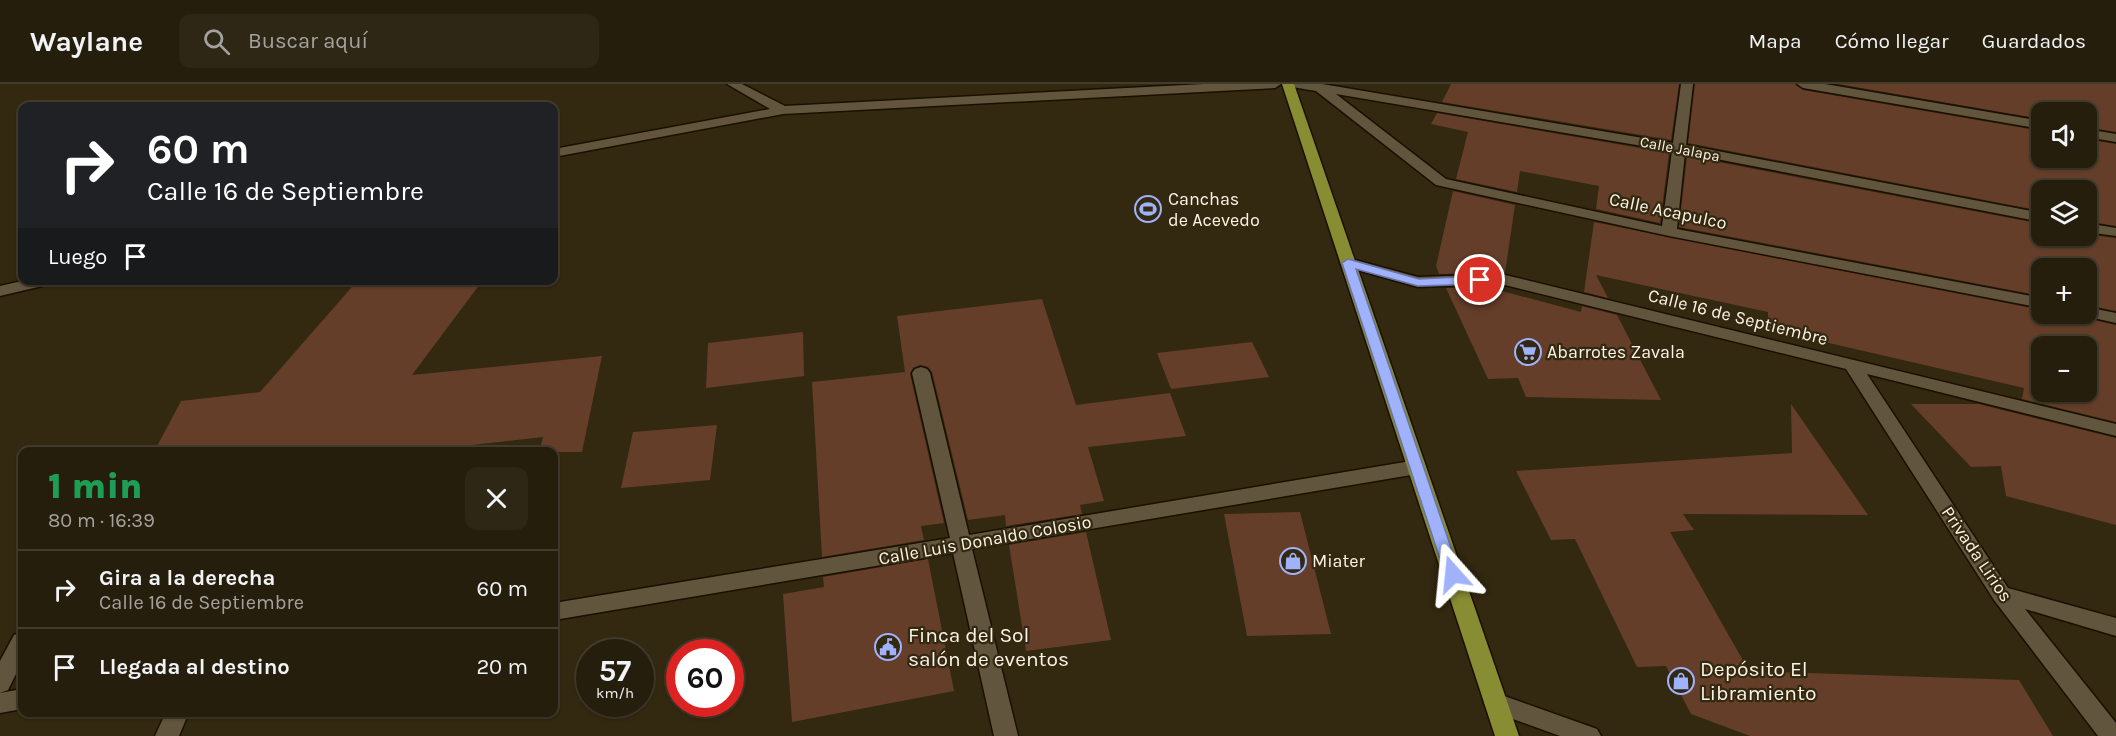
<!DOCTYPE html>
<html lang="es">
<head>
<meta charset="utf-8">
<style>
  :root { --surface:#261e0c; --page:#2e2715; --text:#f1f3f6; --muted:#a4a29d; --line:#423c2d }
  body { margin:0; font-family:Karla,sans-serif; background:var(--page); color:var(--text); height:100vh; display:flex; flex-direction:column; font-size:22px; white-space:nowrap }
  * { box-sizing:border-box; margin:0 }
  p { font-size:20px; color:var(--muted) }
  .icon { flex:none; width:33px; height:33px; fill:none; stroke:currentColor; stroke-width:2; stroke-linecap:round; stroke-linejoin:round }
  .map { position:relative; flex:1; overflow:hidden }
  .side { position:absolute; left:18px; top:363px; width:540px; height:270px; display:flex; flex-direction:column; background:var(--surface); border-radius:12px; box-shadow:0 2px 4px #0004,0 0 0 2px var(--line) }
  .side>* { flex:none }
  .hud { position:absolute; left:18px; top:18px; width:540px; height:183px; border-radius:12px; box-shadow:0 2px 4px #0004,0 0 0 2px var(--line); background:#202124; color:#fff; overflow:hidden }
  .buttons { position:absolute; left:2031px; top:18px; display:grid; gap:12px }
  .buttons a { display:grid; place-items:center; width:66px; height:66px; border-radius:12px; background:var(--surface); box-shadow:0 2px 4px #0004,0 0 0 2px var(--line); font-size:30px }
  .speed { position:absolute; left:576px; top:555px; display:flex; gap:12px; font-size:30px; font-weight:700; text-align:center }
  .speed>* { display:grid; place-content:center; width:78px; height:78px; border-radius:50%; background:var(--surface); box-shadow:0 2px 4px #0004,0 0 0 2px var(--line); line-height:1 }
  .speed small { font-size:15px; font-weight:400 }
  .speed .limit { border:9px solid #d22; background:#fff; color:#111 }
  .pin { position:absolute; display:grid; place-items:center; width:51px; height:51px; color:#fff; margin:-26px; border:3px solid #fff; border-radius:50%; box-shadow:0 2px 6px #0007 }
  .me { position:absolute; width:66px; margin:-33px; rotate:342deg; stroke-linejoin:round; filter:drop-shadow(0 0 4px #0008) }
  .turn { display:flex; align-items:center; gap:21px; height:126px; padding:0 30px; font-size:27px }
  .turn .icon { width:78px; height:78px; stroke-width:2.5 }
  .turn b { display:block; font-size:42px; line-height:51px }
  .then { display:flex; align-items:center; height:57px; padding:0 30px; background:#0003; gap:12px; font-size:22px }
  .round { display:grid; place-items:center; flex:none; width:63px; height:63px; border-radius:12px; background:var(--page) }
  .summary { display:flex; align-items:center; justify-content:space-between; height:102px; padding:0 30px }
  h1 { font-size:36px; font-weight:800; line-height:45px; color:#1e9e55 }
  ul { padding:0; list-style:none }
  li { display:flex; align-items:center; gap:18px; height:78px; padding:0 30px; border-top:2px solid var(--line) }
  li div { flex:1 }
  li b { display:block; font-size:22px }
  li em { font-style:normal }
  header { display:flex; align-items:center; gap:36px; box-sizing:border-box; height:84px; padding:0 30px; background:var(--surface); border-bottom:2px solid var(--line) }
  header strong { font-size:28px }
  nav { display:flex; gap:33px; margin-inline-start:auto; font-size:21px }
  .search { width:420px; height:54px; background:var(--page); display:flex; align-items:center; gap:15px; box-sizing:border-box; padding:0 21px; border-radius:12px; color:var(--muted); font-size:22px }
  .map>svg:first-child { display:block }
</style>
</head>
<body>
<header>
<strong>Waylane</strong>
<div class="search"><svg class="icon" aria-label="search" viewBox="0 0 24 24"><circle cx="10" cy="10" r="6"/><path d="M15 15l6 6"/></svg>Buscar aquí</div>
<nav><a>Mapa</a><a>Cómo llegar</a><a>Guardados</a></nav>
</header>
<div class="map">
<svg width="2116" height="652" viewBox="0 0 2116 652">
  <rect width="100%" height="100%" fill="#332810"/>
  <g fill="#643e29" fill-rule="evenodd">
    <path d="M1451 0H1679L1671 56 1442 18Z"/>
    <path d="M1695 0H1795L1803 6 2042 47V74H2086V55L2116 60V142L2086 137V106H2042V127L1688 59Z"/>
    <path d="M1838 0H2116V48L2086 43V28H2042V35Z"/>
    <path d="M1437 29 1669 69 1660 139 1596 125 1599 102 1520 87 1517 108 1456 95 1468 48 1431 40Z"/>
    <path d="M1687 72 2042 140V152L2086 150 2116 154V227L2086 221V184H2042V212L1679 143Z"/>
    <path d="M1453 107 1515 121 1505 189 1439 190 1436 182Z"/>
    <path d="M1594 138 2042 226V230H2077L2080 233 2116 241V338L2022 315 2024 304 1768 245V228L1596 191 1608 214 1584 208ZM2042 262H2086V308H2042Z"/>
    <path d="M358 196H483L412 291 602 272 582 368H539L543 353 409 368H154L181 317 260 308Z"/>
    <path d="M1501 202 1502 207 1581 228 1582 222 1617 231 1661 316 1526 313 1518 294 1488 295 1446 204Z"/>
    <path d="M1042 215 1076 321 1170 309 1186 352 1088 363 1104 417 1080 421 1082 430 1006 442 1005 431 968 436 932 288 928 283 920 281 913 284 910 290 944 439 921 442 924 456 822 473 812 298 905 288 897 232Z"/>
    <path d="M803 248 804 292 706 304 708 259Z"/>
    <path d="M1252 258 1269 293 1171 305 1157 269Z"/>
    <path d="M1791 320 1868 431 1683 430 1694 446 1670 448 1749 587 2019 596 2053 652H1750L1691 630 1666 582 1637 583 1575 455 1551 456 1516 387 1792 369Z"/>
    <path d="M1911 320H1979L2116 354V441L2006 412 2001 382 1971 383Z"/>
    <path d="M717 341 710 396 621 404 633 348Z"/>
    <path d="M1300 428 1331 550 1247 552 1224 430Z"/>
    <path d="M1086 448 1111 556 1026 567 1009 461Z"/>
    <path d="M928 475 954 607 792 638 783 510 824 503 823 493Z"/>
  </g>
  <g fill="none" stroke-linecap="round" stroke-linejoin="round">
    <defs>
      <g id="minor">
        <path d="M727 0H742L785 22 1204 0H1281L1275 4 783 30 554 73V65L770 25Z"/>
        <path d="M1290 0H1322L1673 59 1681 0H1693L1686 61 2042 129V138L1685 69 1677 145 2042 214V224L1669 152 1436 101 1316 7 1292 3ZM1336 10 1672 67 1662 142 1446 95Z"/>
        <path d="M1797 0H1825L2042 37V45L1803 4Z"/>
        <path d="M2086 45 2116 50V58L2086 53Z"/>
        <path d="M2086 139 2116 144V152L2086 148Z"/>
        <path d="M1348 174 1418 193 1501 190 2116 340V352L1867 290 2008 504 2116 534V552L2025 525 2116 639V652H2098L1994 516 1846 285 1501 200 1418 203 1343 182 1340 179Z"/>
        <path d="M26 196H57L55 199 0 212V202Z"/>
        <path d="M2086 223 2116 229V239L2080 231 2079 230H2086Z"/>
        <path d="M921 283 927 285 930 289 969 451 1417 376 1424 378 1426 383 1424 388 1417 390 972 465 1018 652H994L953 469 554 536V519L950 454 912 289 915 285Z"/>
        <path d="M22 548V578L8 606 0 609V577L14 551Z"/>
        <path d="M22 605V625L0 629V609Z"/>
        <path d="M1496 609 1597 645 1601 652H1560L1488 626 1484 619 1488 612Z"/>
        <path d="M166 628H189L179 652H155Z"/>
      </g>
      <path id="major" d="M1282 0H1294L1519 652H1495Z"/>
    </defs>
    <use href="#minor" stroke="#1b1000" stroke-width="3"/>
    <use href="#major" stroke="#1b1000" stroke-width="3"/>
    <use href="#minor" fill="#62553d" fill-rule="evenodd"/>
    <use href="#major" fill="#888d33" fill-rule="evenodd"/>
  </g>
  <path fill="#a1b2fd" stroke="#6974a4" stroke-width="1.5" d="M1348 175 1419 195 1480 192 1486 196 1480 200 1418 202 1356 185 1460 490 1458 495H1447L1445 490 1342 179Z"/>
  <defs>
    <symbol id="stadium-ring" viewBox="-11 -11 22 22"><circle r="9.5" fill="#332810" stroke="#a1b2fd" stroke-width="1.5"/><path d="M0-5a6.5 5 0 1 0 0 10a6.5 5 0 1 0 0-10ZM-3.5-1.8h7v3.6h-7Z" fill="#a1b2fd"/></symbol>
    <symbol id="supermarket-ring" viewBox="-11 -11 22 22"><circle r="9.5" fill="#332810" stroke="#a1b2fd" stroke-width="1.5"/><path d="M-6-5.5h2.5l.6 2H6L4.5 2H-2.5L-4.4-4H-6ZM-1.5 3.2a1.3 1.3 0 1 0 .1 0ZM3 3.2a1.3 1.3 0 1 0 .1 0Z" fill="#a1b2fd"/></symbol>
    <symbol id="shop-ring" viewBox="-11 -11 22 22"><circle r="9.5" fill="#332810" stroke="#a1b2fd" stroke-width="1.5"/><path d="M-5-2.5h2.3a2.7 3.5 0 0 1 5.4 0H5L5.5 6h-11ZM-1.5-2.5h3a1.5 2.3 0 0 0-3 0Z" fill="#a1b2fd"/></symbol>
    <symbol id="civic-ring" viewBox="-11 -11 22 22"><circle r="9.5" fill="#332810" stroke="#a1b2fd" stroke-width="1.5"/><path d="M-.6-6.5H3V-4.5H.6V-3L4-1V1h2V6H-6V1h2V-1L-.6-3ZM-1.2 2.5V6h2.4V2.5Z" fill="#a1b2fd"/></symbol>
  </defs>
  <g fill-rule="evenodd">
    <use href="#stadium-ring" x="1133" y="110" width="30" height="30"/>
    <use href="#supermarket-ring" x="1513" y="253" width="30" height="30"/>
    <use href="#shop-ring" x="1278" y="462" width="30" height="30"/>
    <use href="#civic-ring" x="873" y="548" width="30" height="30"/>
    <use href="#shop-ring" x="1666" y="582" width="30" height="30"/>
  </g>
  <g text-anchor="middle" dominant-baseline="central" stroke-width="4.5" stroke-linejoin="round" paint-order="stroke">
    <g font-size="15" fill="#fbf3e5" stroke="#332810">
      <text transform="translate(1680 65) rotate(11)">Calle Jalapa</text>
    </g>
    <g font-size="18" fill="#fbf3e5" stroke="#332810" text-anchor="start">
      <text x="1168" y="115">Canchas<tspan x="1168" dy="21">de Acevedo</tspan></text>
      <text x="1547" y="268">Abarrotes Zavala</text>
      <text x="1312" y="477">Miater</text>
    </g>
    <g font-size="18" fill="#fbf3e5" stroke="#332810">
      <text transform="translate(1668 127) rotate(12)">Calle Acapulco</text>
      <text transform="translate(1738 233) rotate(14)">Calle 16 de Septiembre</text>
      <text transform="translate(985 456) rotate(-10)">Calle Luis Donaldo Colosio</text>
      <text transform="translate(1977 470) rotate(56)">Privada Lirios</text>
    </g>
    <g font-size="21" fill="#fbf3e5" stroke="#332810" text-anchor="start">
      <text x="908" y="551">Finca del Sol<tspan x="908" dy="24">salón de eventos</tspan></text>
      <text x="1700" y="585">Depósito El<tspan x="1700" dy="24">Libramiento</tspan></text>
    </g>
  </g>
</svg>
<div class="buttons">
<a><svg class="icon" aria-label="sound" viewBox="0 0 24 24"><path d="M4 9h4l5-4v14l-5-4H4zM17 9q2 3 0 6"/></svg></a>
<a><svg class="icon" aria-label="layers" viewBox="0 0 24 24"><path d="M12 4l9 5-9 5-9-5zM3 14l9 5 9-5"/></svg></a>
<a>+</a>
<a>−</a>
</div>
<div class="speed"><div>57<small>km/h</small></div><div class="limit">60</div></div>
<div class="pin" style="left:1480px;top:196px;background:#d93025"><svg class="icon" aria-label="arrive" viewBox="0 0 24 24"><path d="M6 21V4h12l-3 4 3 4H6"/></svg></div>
<svg class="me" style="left:1453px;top:490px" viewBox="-20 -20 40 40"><path d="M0-17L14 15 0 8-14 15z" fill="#a1b2fd" stroke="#fff" stroke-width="4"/></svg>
<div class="hud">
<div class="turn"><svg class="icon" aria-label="right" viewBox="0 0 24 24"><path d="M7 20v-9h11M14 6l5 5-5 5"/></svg><div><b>60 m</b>Calle 16 de Septiembre</div></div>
<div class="then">Luego<svg class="icon" aria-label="arrive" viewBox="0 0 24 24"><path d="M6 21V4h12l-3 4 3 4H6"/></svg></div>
</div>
<section class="side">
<div class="summary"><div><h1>1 min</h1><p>80 m · 16:39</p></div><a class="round"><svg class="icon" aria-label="close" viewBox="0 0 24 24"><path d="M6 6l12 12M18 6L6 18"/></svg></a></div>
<ul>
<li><svg class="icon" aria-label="right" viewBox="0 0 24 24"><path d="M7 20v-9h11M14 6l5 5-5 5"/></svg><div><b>Gira a la derecha</b><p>Calle 16 de Septiembre</p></div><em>60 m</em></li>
<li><svg class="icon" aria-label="arrive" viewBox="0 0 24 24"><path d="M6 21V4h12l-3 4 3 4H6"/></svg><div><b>Llegada al destino</b></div><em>20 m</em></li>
</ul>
</section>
</div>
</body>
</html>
